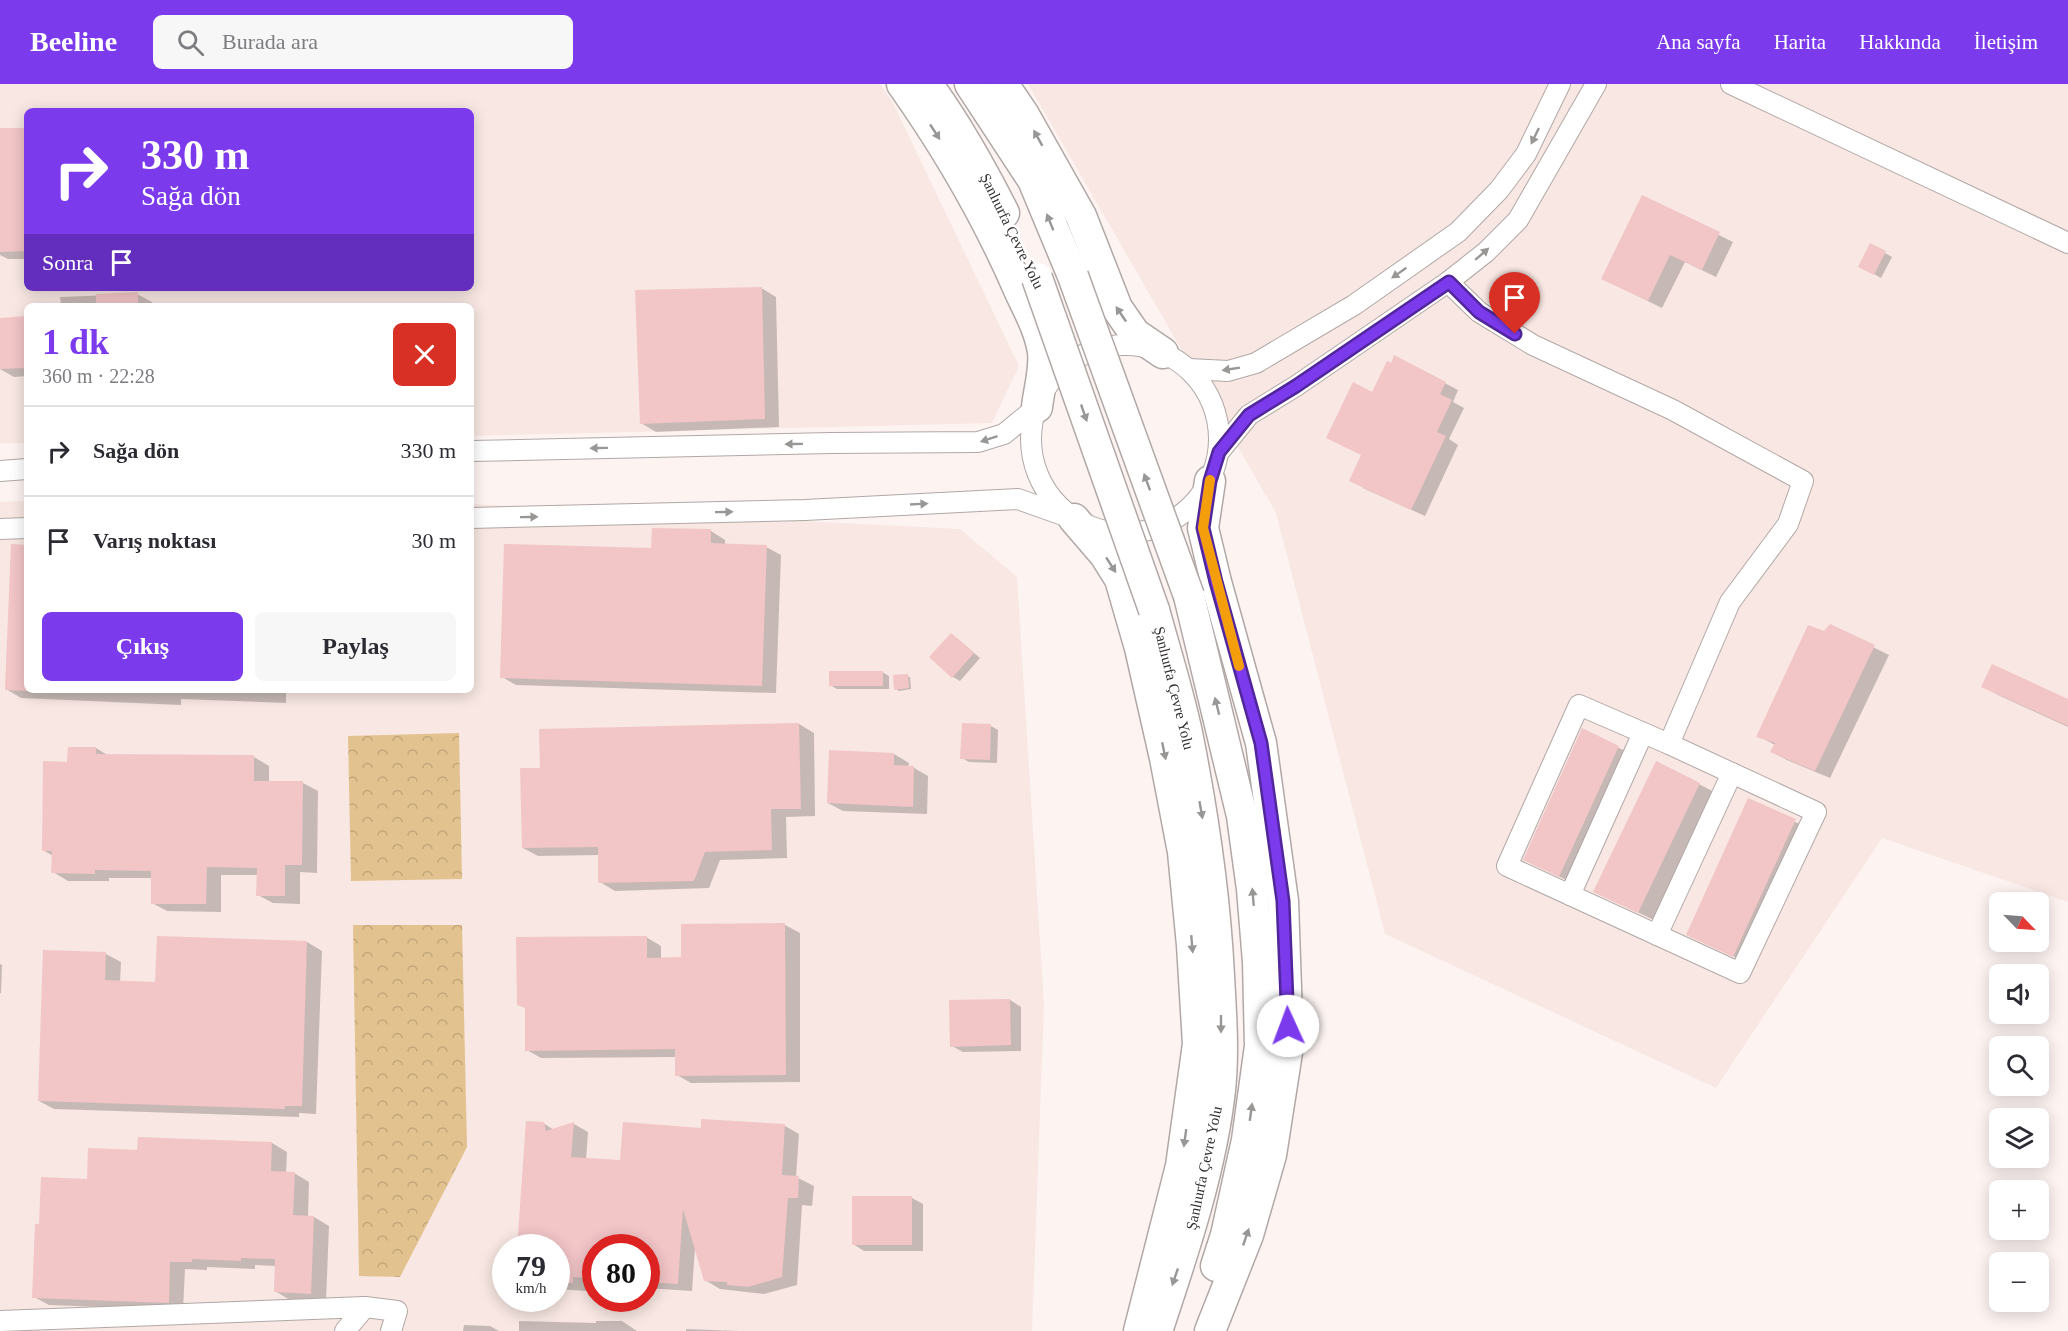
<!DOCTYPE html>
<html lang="tr">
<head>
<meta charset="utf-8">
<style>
  :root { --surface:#fff; --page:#f7f7f7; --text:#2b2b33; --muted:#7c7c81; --line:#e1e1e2; --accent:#7c3aed }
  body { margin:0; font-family:Georgia,serif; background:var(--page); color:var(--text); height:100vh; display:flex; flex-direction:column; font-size:22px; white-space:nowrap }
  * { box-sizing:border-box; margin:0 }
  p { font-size:20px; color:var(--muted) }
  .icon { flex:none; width:33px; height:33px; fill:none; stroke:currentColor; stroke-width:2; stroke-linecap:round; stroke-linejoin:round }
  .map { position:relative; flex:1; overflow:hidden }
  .details { position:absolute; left:24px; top:219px; width:450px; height:390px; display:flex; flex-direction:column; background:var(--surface); border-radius:9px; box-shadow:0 3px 15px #0003 }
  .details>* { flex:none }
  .hud { position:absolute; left:24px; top:24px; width:450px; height:183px; border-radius:9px; box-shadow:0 3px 15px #0003; background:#7c3aed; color:#fff; overflow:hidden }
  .needle { width:39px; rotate:115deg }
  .buttons { position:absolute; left:1989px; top:808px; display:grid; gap:12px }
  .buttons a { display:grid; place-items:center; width:60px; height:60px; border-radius:9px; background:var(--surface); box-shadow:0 3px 15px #0003; font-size:30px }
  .speed { position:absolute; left:492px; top:1150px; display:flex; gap:12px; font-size:30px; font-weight:700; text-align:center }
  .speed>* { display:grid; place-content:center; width:78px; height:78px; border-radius:50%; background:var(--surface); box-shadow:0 3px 15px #0003; line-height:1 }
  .speed small { font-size:15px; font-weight:400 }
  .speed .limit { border:9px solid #d22; background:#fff; color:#111 }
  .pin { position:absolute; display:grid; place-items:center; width:51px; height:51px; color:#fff; margin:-62px -26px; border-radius:50% 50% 50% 0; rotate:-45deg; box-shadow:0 0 6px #0007 }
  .pin .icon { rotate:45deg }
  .me { position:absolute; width:66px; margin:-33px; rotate:358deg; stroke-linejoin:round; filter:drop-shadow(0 0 4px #0008) }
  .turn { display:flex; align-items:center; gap:21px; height:126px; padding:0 18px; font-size:27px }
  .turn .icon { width:78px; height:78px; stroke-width:2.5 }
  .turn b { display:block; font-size:42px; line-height:51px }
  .then { display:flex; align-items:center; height:57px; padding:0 18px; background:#0003; gap:12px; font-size:22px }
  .round { display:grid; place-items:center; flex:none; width:63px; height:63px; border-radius:9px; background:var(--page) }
  .overview { display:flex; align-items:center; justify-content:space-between; height:102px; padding:0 18px }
  h1 { font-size:36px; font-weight:700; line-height:45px; color:var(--accent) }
  .button { display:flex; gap:12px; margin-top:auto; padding:12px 18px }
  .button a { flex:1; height:69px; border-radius:9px; background:var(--accent); color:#fff; font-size:24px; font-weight:700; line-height:69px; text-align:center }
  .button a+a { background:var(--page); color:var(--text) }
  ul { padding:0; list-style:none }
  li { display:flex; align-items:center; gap:18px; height:90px; padding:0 18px; border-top:2px solid var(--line) }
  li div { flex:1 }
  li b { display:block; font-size:22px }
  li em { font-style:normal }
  header { display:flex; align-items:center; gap:36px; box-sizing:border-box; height:84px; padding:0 30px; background:var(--accent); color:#fff }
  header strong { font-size:28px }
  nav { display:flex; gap:33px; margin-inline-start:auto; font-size:21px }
  .search { width:420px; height:54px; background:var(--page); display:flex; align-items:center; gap:15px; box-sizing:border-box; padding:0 21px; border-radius:9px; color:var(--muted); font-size:22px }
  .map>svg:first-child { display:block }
</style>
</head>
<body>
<header>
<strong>Beeline</strong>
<div class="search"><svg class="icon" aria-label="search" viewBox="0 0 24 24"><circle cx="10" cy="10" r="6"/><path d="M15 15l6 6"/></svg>Burada ara</div>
<nav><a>Ana sayfa</a><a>Harita</a><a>Hakkında</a><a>İletişim</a></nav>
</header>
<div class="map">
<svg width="2068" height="1247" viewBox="0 0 2068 1247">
  <defs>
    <pattern id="forest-crowns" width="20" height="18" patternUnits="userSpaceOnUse" patternTransform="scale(1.5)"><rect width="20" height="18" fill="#e2c28e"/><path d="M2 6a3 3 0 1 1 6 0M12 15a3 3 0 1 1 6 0" fill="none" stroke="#c2a77b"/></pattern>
  </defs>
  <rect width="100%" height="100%" fill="#fdf4f2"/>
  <g fill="#f8e7e2" fill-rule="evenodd">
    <path d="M0 0H880L893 19 1019 282 992 339 471 352V222H27V359H0ZM27 27H471V204H27Z"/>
    <path d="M1028 0H2068V818L1882 754 1716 1004 1385 850 1276 429Z"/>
    <path d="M27 417V606H471V420L960 445 1017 493 1044 921 1032 1247H0V418ZM506 1164H556V1215H506ZM596 1164H646V1215H596Z"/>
  </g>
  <g fill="url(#forest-crowns)">
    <path d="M459 649 462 795 351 797 348 652Z"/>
    <path d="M353 841H462L467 1063 400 1193 359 1192Z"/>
  </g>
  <g fill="#0003">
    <path d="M0 46H27V175H8L0 171Z"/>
    <path d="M1642 113 1733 158 1716 193 1685 178 1662 224 1617 202Z"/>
    <path d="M1871 161 1892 173 1881 194 1860 182Z"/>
    <path d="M761 204 776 213 779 343 656 348 641 339Z"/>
    <path d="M137 210 152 218V222H61L60 213Z"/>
    <path d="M27 233V292L14 293 0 285V235Z"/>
    <path d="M1395 273 1458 306 1453 318 1464 324 1449 355 1458 361 1425 432 1363 404V371Z"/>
    <path d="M711 447 725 456V461L766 463 781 471 776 609 516 601 502 593Z"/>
    <path d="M27 462V606H286V619L181 615V621L21 614 6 605Z"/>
    <path d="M1830 542 1889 571 1830 694 1787 676 1772 668 1775 661 1758 652Z"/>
    <path d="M958 555 980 574 960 597 953 593Z"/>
    <path d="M882 588 889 592V605H837L830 601Z"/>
    <path d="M907 592 910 593 911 605 899 607 896 605Z"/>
    <path d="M1983 602 2068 617V643L1998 611Z"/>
    <path d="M799 640 814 649 815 732 786 733 787 774 720 776 709 804 615 807 600 798 599 771 538 772 523 764 542 685Z"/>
    <path d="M963 641 991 642 998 646 997 679 969 678 962 674Z"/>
    <path d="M1583 646 1633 671 1574 800 1525 775Z"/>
    <path d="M96 664 109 672 254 673 269 682V699H303L318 707 317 789 300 788V820L273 819 258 811V791H221V828L167 827 152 819V794H109V797H68L53 788V772L43 766 69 679Z"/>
    <path d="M894 670 909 679 908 683 914 684 928 692 927 730 843 727 828 719Z"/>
    <path d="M1699 700 1714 708 1654 836 1595 808Z"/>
    <path d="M1749 716 1810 745 1749 880 1688 850Z"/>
    <path d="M785 841 800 849V998L691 999 677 991V973L541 974 527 966 646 853 661 862V875H682Z"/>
    <path d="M158 854 307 858 322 867 316 1030 299 1029V1033L54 1025 39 1017 106 870 121 878 120 898 156 899Z"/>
    <path d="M0 880 2 881 1 909H0Z"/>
    <path d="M1010 916 1021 923V967L963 968 952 962Z"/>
    <path d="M543 1039 554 1046 574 1040 588 1048 586 1076 622 1078 702 1045 785 1042 799 1050 796 1093 814 1102 812 1122 802 1121 797 1201 764 1210 720 1205 705 1196 695 1164 692 1207 646 1204V1164H596V1201L588 1200 587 1207 556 1205V1164H519Z"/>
    <path d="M272 1059 287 1068 286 1089H294L309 1098 308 1133H314L329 1142 326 1217 290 1216 275 1207 276 1182 255 1181V1185L207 1183V1186L185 1185 183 1226 49 1221 34 1213 40 1141 88 1096 139 1068Z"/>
    <path d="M853 1114H912L923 1120V1167H864L853 1160Z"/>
    <path d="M519 1237 596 1239V1237H622L637 1247H519Z"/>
    <path d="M464 1241 490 1242 499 1247H463Z"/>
    <path d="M686 1245 739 1247H740H686Z"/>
  </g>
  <g fill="#f2c5c7">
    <path d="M0 44H27V167L0 168Z"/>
    <path d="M1642 111 1720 148 1702 186 1670 171 1648 217 1601 195Z"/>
    <path d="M1870 159 1886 167 1874 191 1858 183Z"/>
    <path d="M762 203 765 335 640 340 635 206Z"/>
    <path d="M138 208V222H96V210Z"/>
    <path d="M27 232V284L0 285V234Z"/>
    <path d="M1394 271 1446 298 1440 310 1452 316 1437 348 1446 352 1411 426 1349 397 1361 371 1326 354 1353 298 1372 308 1387 277 1391 279Z"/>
    <path d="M652 444 711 445V459L767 461 762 602 500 594 504 460 651 464Z"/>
    <path d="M11 460 27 461V607L5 606Z"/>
    <path d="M1830 540 1875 561 1815 687 1770 668 1775 659 1756 653 1808 541 1824 547Z"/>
    <path d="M951 549 974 569 952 594 929 573Z"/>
    <path d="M1992 580 2068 615V642L1981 603Z"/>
    <rect x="829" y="587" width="54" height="15"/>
    <path d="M908 590 909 604 894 606 893 591Z"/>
    <path d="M799 639 801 725H771L772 766 705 768 694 797 598 799V763L522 764 520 684H540L539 645Z"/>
    <path d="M962 639 991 640 990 676 960 675Z"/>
    <path d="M1582 644 1619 662 1559 793 1523 776Z"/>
    <path d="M68 663H96V670L254 671V697H303L302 781H285V812H256L257 784 207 783 206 820H151V787L95 786V790L51 789 52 767H42L43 677 67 678Z"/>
    <path d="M829 666 894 669V681L914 682 913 723 827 719Z"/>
    <path d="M1656 677 1700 699 1638 829 1593 808Z"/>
    <path d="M1748 714 1796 735 1733 873 1686 851Z"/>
    <path d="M785 839 786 991 675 992V965L525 967V924L517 921 516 853 647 852V874L681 873V840Z"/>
    <path d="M157 852 307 857 302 1022H285V1025L38 1017 43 866 106 868 105 896 155 898Z"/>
    <path d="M1010 915 1011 961 950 963 949 916Z"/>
    <path d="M701 1035 785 1040 782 1091 799 1092 798 1114H788L782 1193 748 1203 727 1201V1198L704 1197 683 1125 678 1200 646 1198V1164H596V1194L573 1193V1199L556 1198V1164H517L526 1037 544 1038 546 1047 574 1038 571 1073 620 1076 623 1038 701 1044Z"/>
    <path d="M138 1053 272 1058 271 1087 295 1088 293 1131 314 1132 311 1210 274 1208 275 1175 241 1174V1177L192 1175V1178H170L169 1219 32 1214 35 1140H39L41 1093 87 1095 88 1064 137 1066Z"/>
    <rect x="852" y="1112" width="60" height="49"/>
  </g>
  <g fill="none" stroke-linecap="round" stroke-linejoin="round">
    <defs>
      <g id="minor">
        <path d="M1731 0 2068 159"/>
        <path d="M1448 198 1479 228 1533 261 1673 326 1803 397 1788 440 1730 518 1669 660"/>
        <circle cx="1125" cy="355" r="94"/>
        <path d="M1189 285 1228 287 1256 279 1354 221 1458 148 1499 106 1526 70 1560 0"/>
        <path d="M471 367 831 359 978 358 1004 350 1037 323"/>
        <path d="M1219 368 1249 331 1296 302 1448 198 1486 168 1518 136 1596 0"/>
        <path d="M0 387 27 385"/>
        <path d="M471 434 805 426 1018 415 1074 435"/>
        <path d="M0 445 27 444"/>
        <path d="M1579 621 1669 660 1816 728 1740 889 1507 782Z"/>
        <path d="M1570 811 1643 649"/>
        <path d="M1657 851 1732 689"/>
        <path d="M0 1237 365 1223 397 1227 391 1247"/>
        <path d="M345 1247 365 1223"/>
      </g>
      <g id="highway">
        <path d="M902 0C948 65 988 134 1020 208 1029 227 1040 247 1043 268 1045 286 1039 305 1037 323"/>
        <path d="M927 0C957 40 981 84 1004 129"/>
        <path d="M970 0 1033 96 1073 192"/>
        <path d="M1003 0 1024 31 1081 132 1117 224 1135 250 1163 269"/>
        <path d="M1074 435 1105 471 1120 495 1140 564 1165 674 1183 768 1192 861 1198 960 1181 1082 1139 1247"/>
        <path d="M1189 512 1242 732 1252 805 1258 878 1260 962 1247 1056 1226 1151 1216 1182"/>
        <path d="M1154 526C1165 566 1178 607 1187 649 1203 729 1215 810 1219 892 1221 929 1224 968 1220 1006 1211 1087 1183 1169 1157 1247"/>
        <path d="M1210 1247 1248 1151 1271 1071 1288 962 1283 817 1261 659 1216 498 1203 444 1210 397"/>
      </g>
    </defs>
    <use href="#minor" stroke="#b1a8a6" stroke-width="22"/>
    <use href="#highway" stroke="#b1a8a6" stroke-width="33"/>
    <use href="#minor" stroke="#fff" stroke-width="20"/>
    <use href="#highway" stroke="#fff" stroke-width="30"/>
    <defs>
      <g id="highway-bridge">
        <path d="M1073 192 1189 512"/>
        <path d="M1037 194 1154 526"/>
      </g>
    </defs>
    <use href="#highway-bridge" stroke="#b1a8a6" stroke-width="33" stroke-linecap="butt"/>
    <use href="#highway-bridge" stroke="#fff" stroke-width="30"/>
  </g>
  <defs><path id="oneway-solid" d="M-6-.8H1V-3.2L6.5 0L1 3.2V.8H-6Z" transform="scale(1.5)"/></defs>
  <g fill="#989796">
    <use href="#oneway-solid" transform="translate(935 48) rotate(57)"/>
    <use href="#oneway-solid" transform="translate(1535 52) rotate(116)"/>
    <use href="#oneway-solid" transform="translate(1038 54) rotate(-119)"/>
    <use href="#oneway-solid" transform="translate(1050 138) rotate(-112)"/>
    <use href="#oneway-solid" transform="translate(1482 170) rotate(-41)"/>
    <use href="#oneway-solid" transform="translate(1399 189) rotate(145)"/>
    <use href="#oneway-solid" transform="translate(1121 230) rotate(-124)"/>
    <use href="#oneway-solid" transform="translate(1231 285) rotate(171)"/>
    <use href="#oneway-solid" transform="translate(1084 329) rotate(71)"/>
    <use href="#oneway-solid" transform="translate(989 355) rotate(162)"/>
    <use href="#oneway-solid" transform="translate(794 360) rotate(179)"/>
    <use href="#oneway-solid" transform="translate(599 364) rotate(179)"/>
    <use href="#oneway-solid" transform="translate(1147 398) rotate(-110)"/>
    <use href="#oneway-solid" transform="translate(919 420) rotate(-3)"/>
    <use href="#oneway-solid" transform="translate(724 428) rotate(-1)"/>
    <use href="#oneway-solid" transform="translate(529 433) rotate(-1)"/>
    <use href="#oneway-solid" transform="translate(1111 481) rotate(57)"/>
    <use href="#oneway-solid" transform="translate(1217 622) rotate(-104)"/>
    <use href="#oneway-solid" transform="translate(1164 667) rotate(78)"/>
    <use href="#oneway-solid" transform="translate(1201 726) rotate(80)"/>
    <use href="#oneway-solid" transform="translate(1253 813) rotate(-95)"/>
    <use href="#oneway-solid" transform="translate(1192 860) rotate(85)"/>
    <use href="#oneway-solid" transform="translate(1221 940) rotate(90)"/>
    <use href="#oneway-solid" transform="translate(1251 1028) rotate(-82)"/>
    <use href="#oneway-solid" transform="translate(1185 1054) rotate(98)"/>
    <use href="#oneway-solid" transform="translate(1246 1153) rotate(-71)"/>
    <use href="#oneway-solid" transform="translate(1175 1193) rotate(109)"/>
  </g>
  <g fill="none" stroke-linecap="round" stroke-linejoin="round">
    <defs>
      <path id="route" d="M1288 942 1283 817 1261 659 1216 498 1203 444 1210 397 1219 368 1249 331 1296 302 1449 198 1479 228 1515 250"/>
    </defs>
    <use href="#route" stroke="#51269a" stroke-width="15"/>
    <use href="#route" stroke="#7c3aed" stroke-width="10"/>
    <path stroke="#f59e0b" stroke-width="10" d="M1210 396 1203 444 1239 582"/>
  </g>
  <g text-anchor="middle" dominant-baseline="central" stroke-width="5" stroke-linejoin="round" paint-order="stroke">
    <g font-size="15" fill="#322f2e" stroke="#fff">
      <text transform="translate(1012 147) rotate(64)">Şanlıurfa Çevre Yolu</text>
      <text transform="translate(1174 604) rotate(76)">Şanlıurfa Çevre Yolu</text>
      <text transform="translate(1204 1084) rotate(-78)">Şanlıurfa Çevre Yolu</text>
    </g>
  </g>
</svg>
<div class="buttons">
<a><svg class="needle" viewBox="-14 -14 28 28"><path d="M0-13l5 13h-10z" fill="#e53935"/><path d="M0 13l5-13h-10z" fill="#7c7c81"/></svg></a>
<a><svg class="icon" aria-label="sound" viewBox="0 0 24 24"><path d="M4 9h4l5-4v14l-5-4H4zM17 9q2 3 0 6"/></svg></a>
<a><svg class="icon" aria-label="search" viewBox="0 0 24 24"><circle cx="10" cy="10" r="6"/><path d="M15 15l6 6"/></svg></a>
<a><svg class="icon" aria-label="layers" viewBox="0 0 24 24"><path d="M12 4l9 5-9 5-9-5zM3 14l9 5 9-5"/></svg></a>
<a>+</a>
<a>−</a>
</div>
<div class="speed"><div>79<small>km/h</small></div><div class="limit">80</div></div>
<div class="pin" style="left:1515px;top:250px;background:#d93025"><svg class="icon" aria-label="arrive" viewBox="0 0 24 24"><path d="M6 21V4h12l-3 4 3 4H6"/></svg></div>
<svg class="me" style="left:1288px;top:942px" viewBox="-20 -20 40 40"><circle r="19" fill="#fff"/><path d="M0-13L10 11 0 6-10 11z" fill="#7c3aed"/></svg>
<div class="hud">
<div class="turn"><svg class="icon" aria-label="right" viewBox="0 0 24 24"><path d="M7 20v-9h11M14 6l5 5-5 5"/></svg><div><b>330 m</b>Sağa dön</div></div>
<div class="then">Sonra<svg class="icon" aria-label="arrive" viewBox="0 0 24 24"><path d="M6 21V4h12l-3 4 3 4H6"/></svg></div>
</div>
<section class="details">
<div class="overview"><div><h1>1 dk</h1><p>360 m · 22:28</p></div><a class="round" style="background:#d93025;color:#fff"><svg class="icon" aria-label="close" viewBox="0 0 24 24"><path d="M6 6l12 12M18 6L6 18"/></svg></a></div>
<ul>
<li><svg class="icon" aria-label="right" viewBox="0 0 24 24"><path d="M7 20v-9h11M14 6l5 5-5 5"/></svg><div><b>Sağa dön</b></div><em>330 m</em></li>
<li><svg class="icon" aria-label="arrive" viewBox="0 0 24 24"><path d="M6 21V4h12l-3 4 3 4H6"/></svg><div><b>Varış noktası</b></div><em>30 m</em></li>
</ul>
<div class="button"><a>Çıkış</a><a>Paylaş</a></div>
</section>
</div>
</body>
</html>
